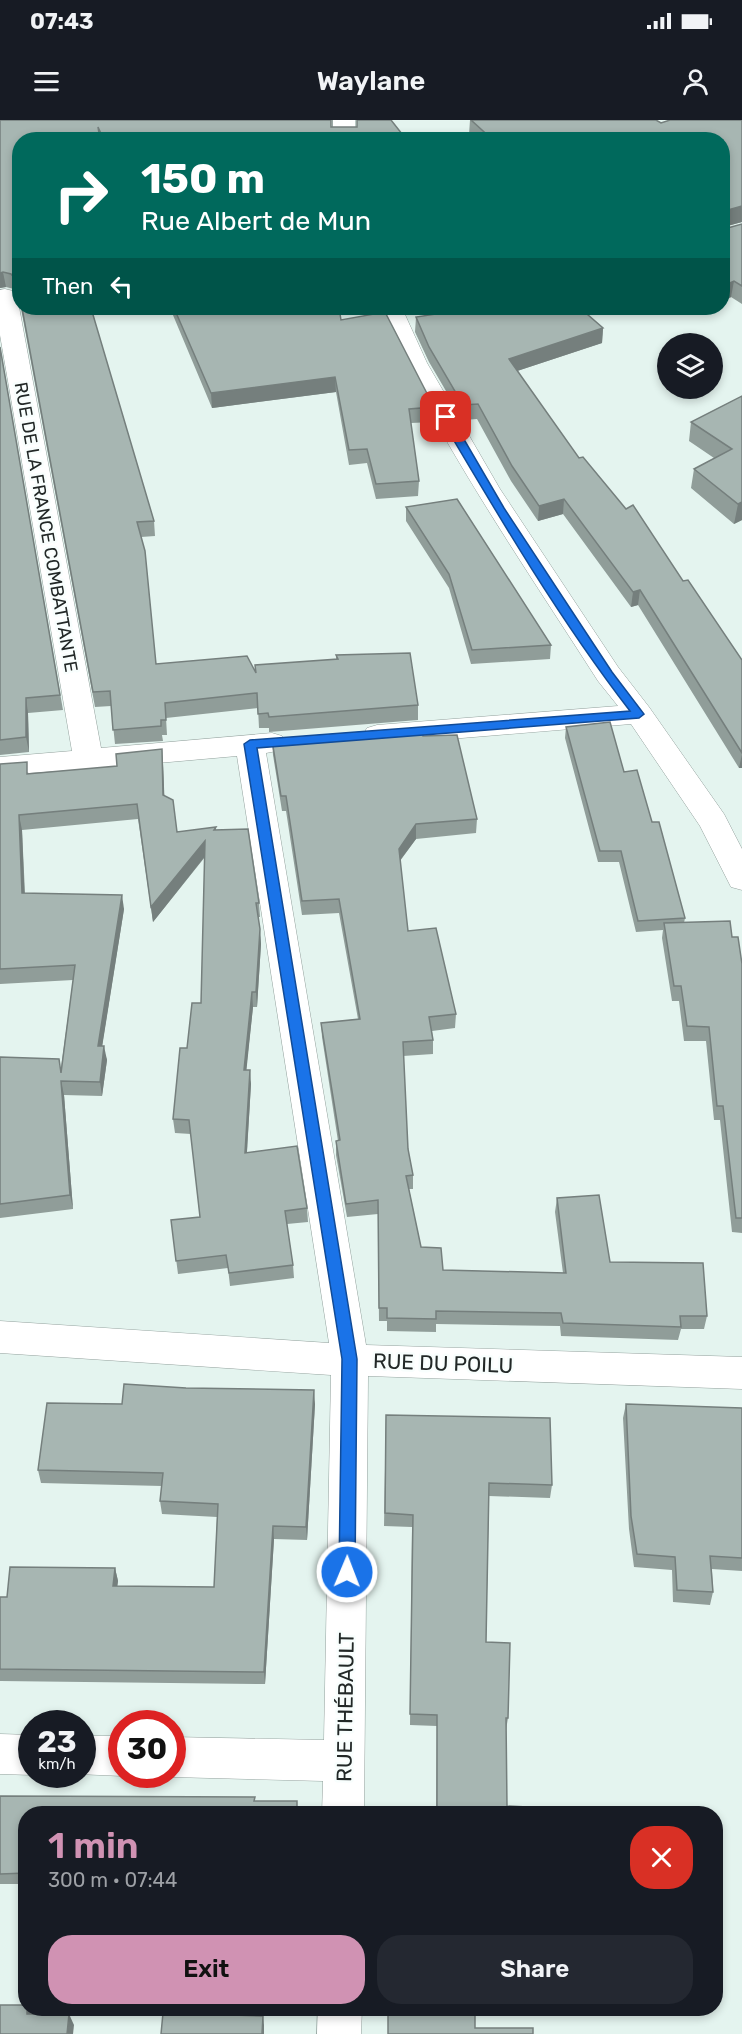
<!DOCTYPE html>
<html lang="en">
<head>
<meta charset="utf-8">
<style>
  :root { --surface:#171b24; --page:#242831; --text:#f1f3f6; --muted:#9ea1a6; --accent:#d092b3 }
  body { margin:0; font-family:Rubik,sans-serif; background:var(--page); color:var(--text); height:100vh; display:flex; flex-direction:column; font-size:22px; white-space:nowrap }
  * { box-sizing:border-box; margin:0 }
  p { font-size:20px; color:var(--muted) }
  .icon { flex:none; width:33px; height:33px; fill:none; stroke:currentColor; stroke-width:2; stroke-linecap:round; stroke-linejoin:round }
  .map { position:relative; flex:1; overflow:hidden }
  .details { position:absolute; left:18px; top:1686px; width:705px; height:210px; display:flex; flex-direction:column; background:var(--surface); border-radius:24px; box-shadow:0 3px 9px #0003 }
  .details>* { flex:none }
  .hud { position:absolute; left:12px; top:12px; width:718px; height:183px; border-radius:24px; box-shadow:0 3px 9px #0003; background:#00695c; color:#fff; overflow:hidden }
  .buttons { position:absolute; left:657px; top:213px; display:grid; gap:12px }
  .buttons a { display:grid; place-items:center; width:66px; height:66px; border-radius:50%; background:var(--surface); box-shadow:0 3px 9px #0003; font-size:30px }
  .speed { position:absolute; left:18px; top:1590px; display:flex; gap:12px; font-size:30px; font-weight:700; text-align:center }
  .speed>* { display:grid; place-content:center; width:78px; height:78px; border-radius:50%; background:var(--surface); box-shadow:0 3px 9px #0003; line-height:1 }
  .speed small { font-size:15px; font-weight:400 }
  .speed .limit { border:9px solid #d22; background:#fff; color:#111 }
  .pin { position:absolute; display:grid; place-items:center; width:51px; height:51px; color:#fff; margin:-26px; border-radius:12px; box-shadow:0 3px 9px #0006 }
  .me { position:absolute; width:66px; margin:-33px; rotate:1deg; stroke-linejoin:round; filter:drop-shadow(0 0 4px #0008) }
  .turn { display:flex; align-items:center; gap:21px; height:126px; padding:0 30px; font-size:27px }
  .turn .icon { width:78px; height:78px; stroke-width:2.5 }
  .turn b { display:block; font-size:42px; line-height:51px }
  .then { display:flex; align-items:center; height:57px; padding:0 30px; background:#0003; gap:12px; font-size:22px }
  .round { display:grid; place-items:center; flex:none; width:63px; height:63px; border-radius:24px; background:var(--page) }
  .headline { display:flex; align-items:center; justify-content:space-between; height:102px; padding:0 30px }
  h1 { font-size:36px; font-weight:600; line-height:45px; color:var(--accent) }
  .primary-button { display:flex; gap:12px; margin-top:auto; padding:12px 30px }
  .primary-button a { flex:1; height:69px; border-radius:24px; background:var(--accent); color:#111; font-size:24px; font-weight:600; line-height:69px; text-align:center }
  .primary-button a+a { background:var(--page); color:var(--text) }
  .status { display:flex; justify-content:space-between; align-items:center; height:42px; padding:0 30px; background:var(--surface); direction:ltr }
  .status svg { height:16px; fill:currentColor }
  header { display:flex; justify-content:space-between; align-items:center; height:78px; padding:0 30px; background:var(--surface); font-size:27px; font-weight:600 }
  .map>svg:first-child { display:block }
</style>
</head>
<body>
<div class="status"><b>07:43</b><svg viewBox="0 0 49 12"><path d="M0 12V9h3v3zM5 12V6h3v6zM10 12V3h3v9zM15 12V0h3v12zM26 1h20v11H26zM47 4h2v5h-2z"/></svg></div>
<header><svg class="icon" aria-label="menu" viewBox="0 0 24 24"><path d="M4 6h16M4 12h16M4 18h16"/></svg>Waylane<svg class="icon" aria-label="person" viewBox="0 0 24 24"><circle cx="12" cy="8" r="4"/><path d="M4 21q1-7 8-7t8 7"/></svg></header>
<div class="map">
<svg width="742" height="1914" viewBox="0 0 742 1914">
  <rect width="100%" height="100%" fill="#e4f4ef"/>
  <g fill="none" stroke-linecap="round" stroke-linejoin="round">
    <defs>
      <g id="minor">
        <rect x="333" y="0" width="22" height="20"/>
        <path d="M5 169 13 171 17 176 101 628 272 613 282 616 286 623 282 630 266 633 366 1225 742 1237V1269L368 1256 364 1694H322L323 1661 172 1657 165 1654H172V1617L324 1620 331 1255 0 1233V1201L329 1223 237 636 0 657V637L72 631 0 215V170Z"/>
        <path d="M378 188H402L427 243 500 369 618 547 649 587 724 694 742 729V770L731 767 700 706 631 604 377 625 367 622 363 615 367 608 377 605 618 586 598 561C520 439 437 320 378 188Z"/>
        <path d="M0 1614 32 1615V1654H34L32 1655 0 1654Z"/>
        <path d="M82 1616H122V1654H127L122 1656 77 1654H82Z"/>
        <path d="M318 1888H362L361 1914H317Z"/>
      </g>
    </defs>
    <use href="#minor" stroke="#93a19d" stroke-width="1"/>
    <use href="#minor" fill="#fff" fill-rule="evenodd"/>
  </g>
  <g fill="#909d99">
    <path d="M0 0 331 7 406 20H20V177L14 169 6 167 0 168Z"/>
    <path d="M470 0H656L661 3 742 0V102L724 107V109L742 104V184L731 177 723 182V20H474L469 15Z"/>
    <path d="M21 188H91L154 401 155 416 141 417 156 544 255 553 336 539V535L418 585V600L269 612V608H259L258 588 166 598 167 615H162L163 621 115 624 111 586 95 587Z"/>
    <path d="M170 188H339L341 200 434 287 433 302 411 303 419 361 418 376 376 379 367 343 349 345 336 272 212 288Z"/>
    <path d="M416 197 603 208 602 223 517 251 579 338 683 461 742 540V648H739L638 485 631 487 563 394 538 401 511 361 477 299 463 300 429 242 415 212Z"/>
    <path d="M0 227 63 590 28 593 29 632 0 635Z"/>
    <path d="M742 276V400L734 404 691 368 694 349 714 338 689 321 691 302Z"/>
    <path d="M406 387 551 525 550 539 471 544 449 468 406 401Z"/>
    <path d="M566 607 624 652 652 702 685 798 684 803 732 817 742 844V1113L732 1112 720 1000H714L706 921H684L679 881H672L662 818 663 810 636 812 619 742H598L565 618Z"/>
    <path d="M423 616 477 699 476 713 416 719 400 741 408 811 456 894 455 908 432 911 433 920V934L403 936 408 1029 413 1055V1069H409L421 1127 443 1150 563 1153 555 1092 557 1078 610 1142 707 1196 704 1209H681L678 1220 561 1216 560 1206 436 1204V1212L387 1211V1201H379L378 1094 347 1097 336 1035V1021H338L322 917 321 903 358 899 339 793 302 795 286 691H282L273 635 272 620Z"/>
    <path d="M0 644 29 653 163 644 164 676 177 712 216 707V710L259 783 260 797H258L261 824 257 887H253L246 950 251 964 247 1032 307 1088 308 1102 287 1104 293 1145 294 1158 230 1166 228 1148 178 1154 171 1100 200 1097 191 1014 175 1013 173 999 187 928 201 883 205 737 153 802 138 699 22 710 25 773 124 789 102 926 107 940 102 976 64 975 73 1089 0 1098V937L61 948 73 860 0 864Z"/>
    <path d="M122 1284H315L307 1420 274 1419 265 1564 0 1561V1477H7L115 1448 118 1461 117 1466 214 1467 217 1397 162 1394 160 1381 162 1366 41 1363 38 1350Z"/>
    <path d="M626 1284 742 1288V1451L712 1449 713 1472 710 1485 673 1482 672 1450 634 1447 629 1409 623 1298Z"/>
    <path d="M386 1295 552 1365 550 1378 489 1376 486 1522 508 1598 506 1610 507 1686 436 1689 437 1606 410 1605 412 1407 384 1406Z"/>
    <path d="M0 1676 255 1677V1681L26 1694V1764H0Z"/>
  </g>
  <g fill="#757f7d">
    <path d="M742 86V102L723 107 724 91Z"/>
    <path d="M3 152 6 167 0 168V153Z"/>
    <path d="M734 161 731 177 723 182V166Z"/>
    <path d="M418 188H453L418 193Z"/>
    <path d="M603 208 602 223 508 254 509 239Z"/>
    <path d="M335 257 336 272 212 288 211 273Z"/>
    <path d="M564 379 563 394 538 401 539 386Z"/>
    <path d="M742 382V400L734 404 738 384Z"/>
    <path d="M640 470 638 485 631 487 633 472Z"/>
    <path d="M26 578 28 593 29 632 26 617Z"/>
    <path d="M162 629 163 644 165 690 163 675Z"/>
    <path d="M742 634V648H739Z"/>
    <path d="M19 695 22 710 25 787 22 773Z"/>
    <path d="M416 704V719L398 743 399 729Z"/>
    <path d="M205 721 206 735 153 802 151 787Z"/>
    <path d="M122 775 124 789 100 940 98 926Z"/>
    <path d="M260 809 261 824 257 887 256 872Z"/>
    <path d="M252 872 253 887 245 964 244 950Z"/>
    <path d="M104 926 107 940 102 976 100 962Z"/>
    <path d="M250 950 251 964 246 1046 245 1033Z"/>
    <path d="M61 961 64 975 73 1089 70 1075Z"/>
    <path d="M314 1270 315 1284 307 1420 306 1407Z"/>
    <path d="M273 1406 274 1419 265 1564 264 1552Z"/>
    <path d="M115 1448 118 1461 116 1478 113 1466Z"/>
    <path d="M27 1888H29L33 1896 27 1894Z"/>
    <path d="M69 1894 74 1905 73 1914H67Z"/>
    <path d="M263 1896 264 1905V1914H262Z"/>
  </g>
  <g fill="#a7b6b2" stroke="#757f7d" stroke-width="1.5">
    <path d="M0 0H331V7H357V0H391L406 19 104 20 98 7 100 20H20V174L17 161 11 154 3 152 0 153Z"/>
    <path d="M471 0H656L661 3 670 0H742V86L724 91V109L742 104V166L734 161 723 166V20H493Z"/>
    <path d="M22 188H91L154 401 137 402 145 431 156 544 247 536 256 553 255 545 338 539 336 535 410 533 418 585 269 597 268 593 258 594 257 573 165 583 166 600H161V606L113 610 110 571 93 572Z"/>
    <path d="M174 188H339L341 200 385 192 434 287 409 289 419 361 376 364 367 329 349 330 335 257 211 273Z"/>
    <path d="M475 188H580L603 208 509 239 579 338 583 337 626 389 633 385 683 461 688 460 742 540V633L640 470 633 472 564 379 539 386 512 346 478 284 463 285 429 227 416 197Z"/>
    <path d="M0 227 60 575 26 578V617L0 620Z"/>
    <path d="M742 276V382L738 384 694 349 732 329 691 302Z"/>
    <path d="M457 379 551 525 472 530 449 454 406 387Z"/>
    <path d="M610 602 624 652 637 650 652 702H659L685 798 638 801 621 731H600L566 607Z"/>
    <path d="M422 608 423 616 457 615 477 699 416 704 399 729 408 811 436 808 456 894 429 897 433 920 403 922 408 1029 413 1055 406 1056 421 1127 441 1128 443 1150 566 1153 557 1078 599 1075 610 1142 703 1143 707 1196H680L681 1207 563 1203 561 1193 436 1191V1199L387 1198V1188H379L378 1080 346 1084 336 1021 340 1020 321 903 360 899 339 779 302 781 286 676H281L272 620Z"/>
    <path d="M162 629 163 675 173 680 177 712 216 707 214 710 248 709 259 783H256L260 809 256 872H252L244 950H250L245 1033 297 1026 307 1088 285 1091 293 1145 229 1153 226 1135 176 1141 171 1100 200 1097 189 1000 173 999 180 928H187L192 883H201L205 721 151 787 137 684 19 695 22 773 122 775 98 926H104L100 962 61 961 70 1075 0 1084V937L59 939 61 953 75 845 0 849V644L27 642V654L117 646 116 634Z"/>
    <path d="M730 801 732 817H738L742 844V1098H736L723 986H717L709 907 687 906 681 866H674L664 803Z"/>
    <path d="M124 1264 186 1268 314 1270 306 1407 273 1406 264 1552 0 1549V1477H7L10 1447 115 1448 113 1466 214 1467 218 1384 160 1381 163 1353 38 1350 47 1283 122 1284Z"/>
    <path d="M626 1284 742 1288V1438L710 1436 713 1472 677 1470 675 1437 637 1434 631 1396Z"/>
    <path d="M386 1295 550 1298 552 1365 489 1363 486 1522 510 1523 508 1598H506L507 1686 527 1687V1694H390V1688L437 1689V1595L410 1594 413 1395 385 1393Z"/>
    <path d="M0 1676 255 1677 254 1681H297V1694H26V1753L0 1754Z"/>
    <path d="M0 1885H26V1888H27V1894H69L67 1914H0Z"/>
    <path d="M388 1888H475V1908H533V1914H388Z"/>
    <path d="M163 1893 263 1896 262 1914H161Z"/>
  </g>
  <path fill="#1a73e8" stroke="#114b97" stroke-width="1.5" d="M446 294 451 297 504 388 612 552 644 594 639 598 257 628 357 1239 355 1452 353 1457 347 1459 341 1457 339 1452 342 1239 244 624 250 620 630 591C559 499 499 397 440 297Z"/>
  <g text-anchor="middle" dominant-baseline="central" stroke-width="5" stroke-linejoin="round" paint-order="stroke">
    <g font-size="18" fill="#222827" stroke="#f8fefd">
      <text transform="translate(46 407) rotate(80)">RUE DE LA FRANCE COMBATTANTE</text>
    </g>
    <g font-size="21" fill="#222827" stroke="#f8fefd">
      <text transform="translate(443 1243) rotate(2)">RUE DU POILU</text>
      <text transform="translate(345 1587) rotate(-89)">RUE THÉBAULT</text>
    </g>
  </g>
</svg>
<div class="buttons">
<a><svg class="icon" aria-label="layers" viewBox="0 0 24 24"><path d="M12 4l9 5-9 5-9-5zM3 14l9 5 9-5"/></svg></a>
</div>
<div class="speed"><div>23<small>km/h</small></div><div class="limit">30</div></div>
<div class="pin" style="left:446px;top:297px;background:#d93025"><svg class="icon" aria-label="arrive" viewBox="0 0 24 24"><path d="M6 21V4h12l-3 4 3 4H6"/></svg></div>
<svg class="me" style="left:347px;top:1452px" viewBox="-20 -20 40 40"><circle r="17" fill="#1a73e8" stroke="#fff" stroke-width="3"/><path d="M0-11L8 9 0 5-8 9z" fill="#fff"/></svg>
<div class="hud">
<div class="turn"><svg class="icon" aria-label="right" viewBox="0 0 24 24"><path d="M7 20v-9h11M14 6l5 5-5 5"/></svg><div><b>150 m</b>Rue Albert de Mun</div></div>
<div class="then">Then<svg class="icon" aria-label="left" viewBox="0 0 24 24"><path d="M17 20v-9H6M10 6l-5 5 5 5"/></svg></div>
</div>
<section class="details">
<div class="headline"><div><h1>1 min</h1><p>300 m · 07:44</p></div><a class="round" style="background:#d93025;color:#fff"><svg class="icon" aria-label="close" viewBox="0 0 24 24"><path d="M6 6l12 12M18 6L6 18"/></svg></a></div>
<div class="primary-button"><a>Exit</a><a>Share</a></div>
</section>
</div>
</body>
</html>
